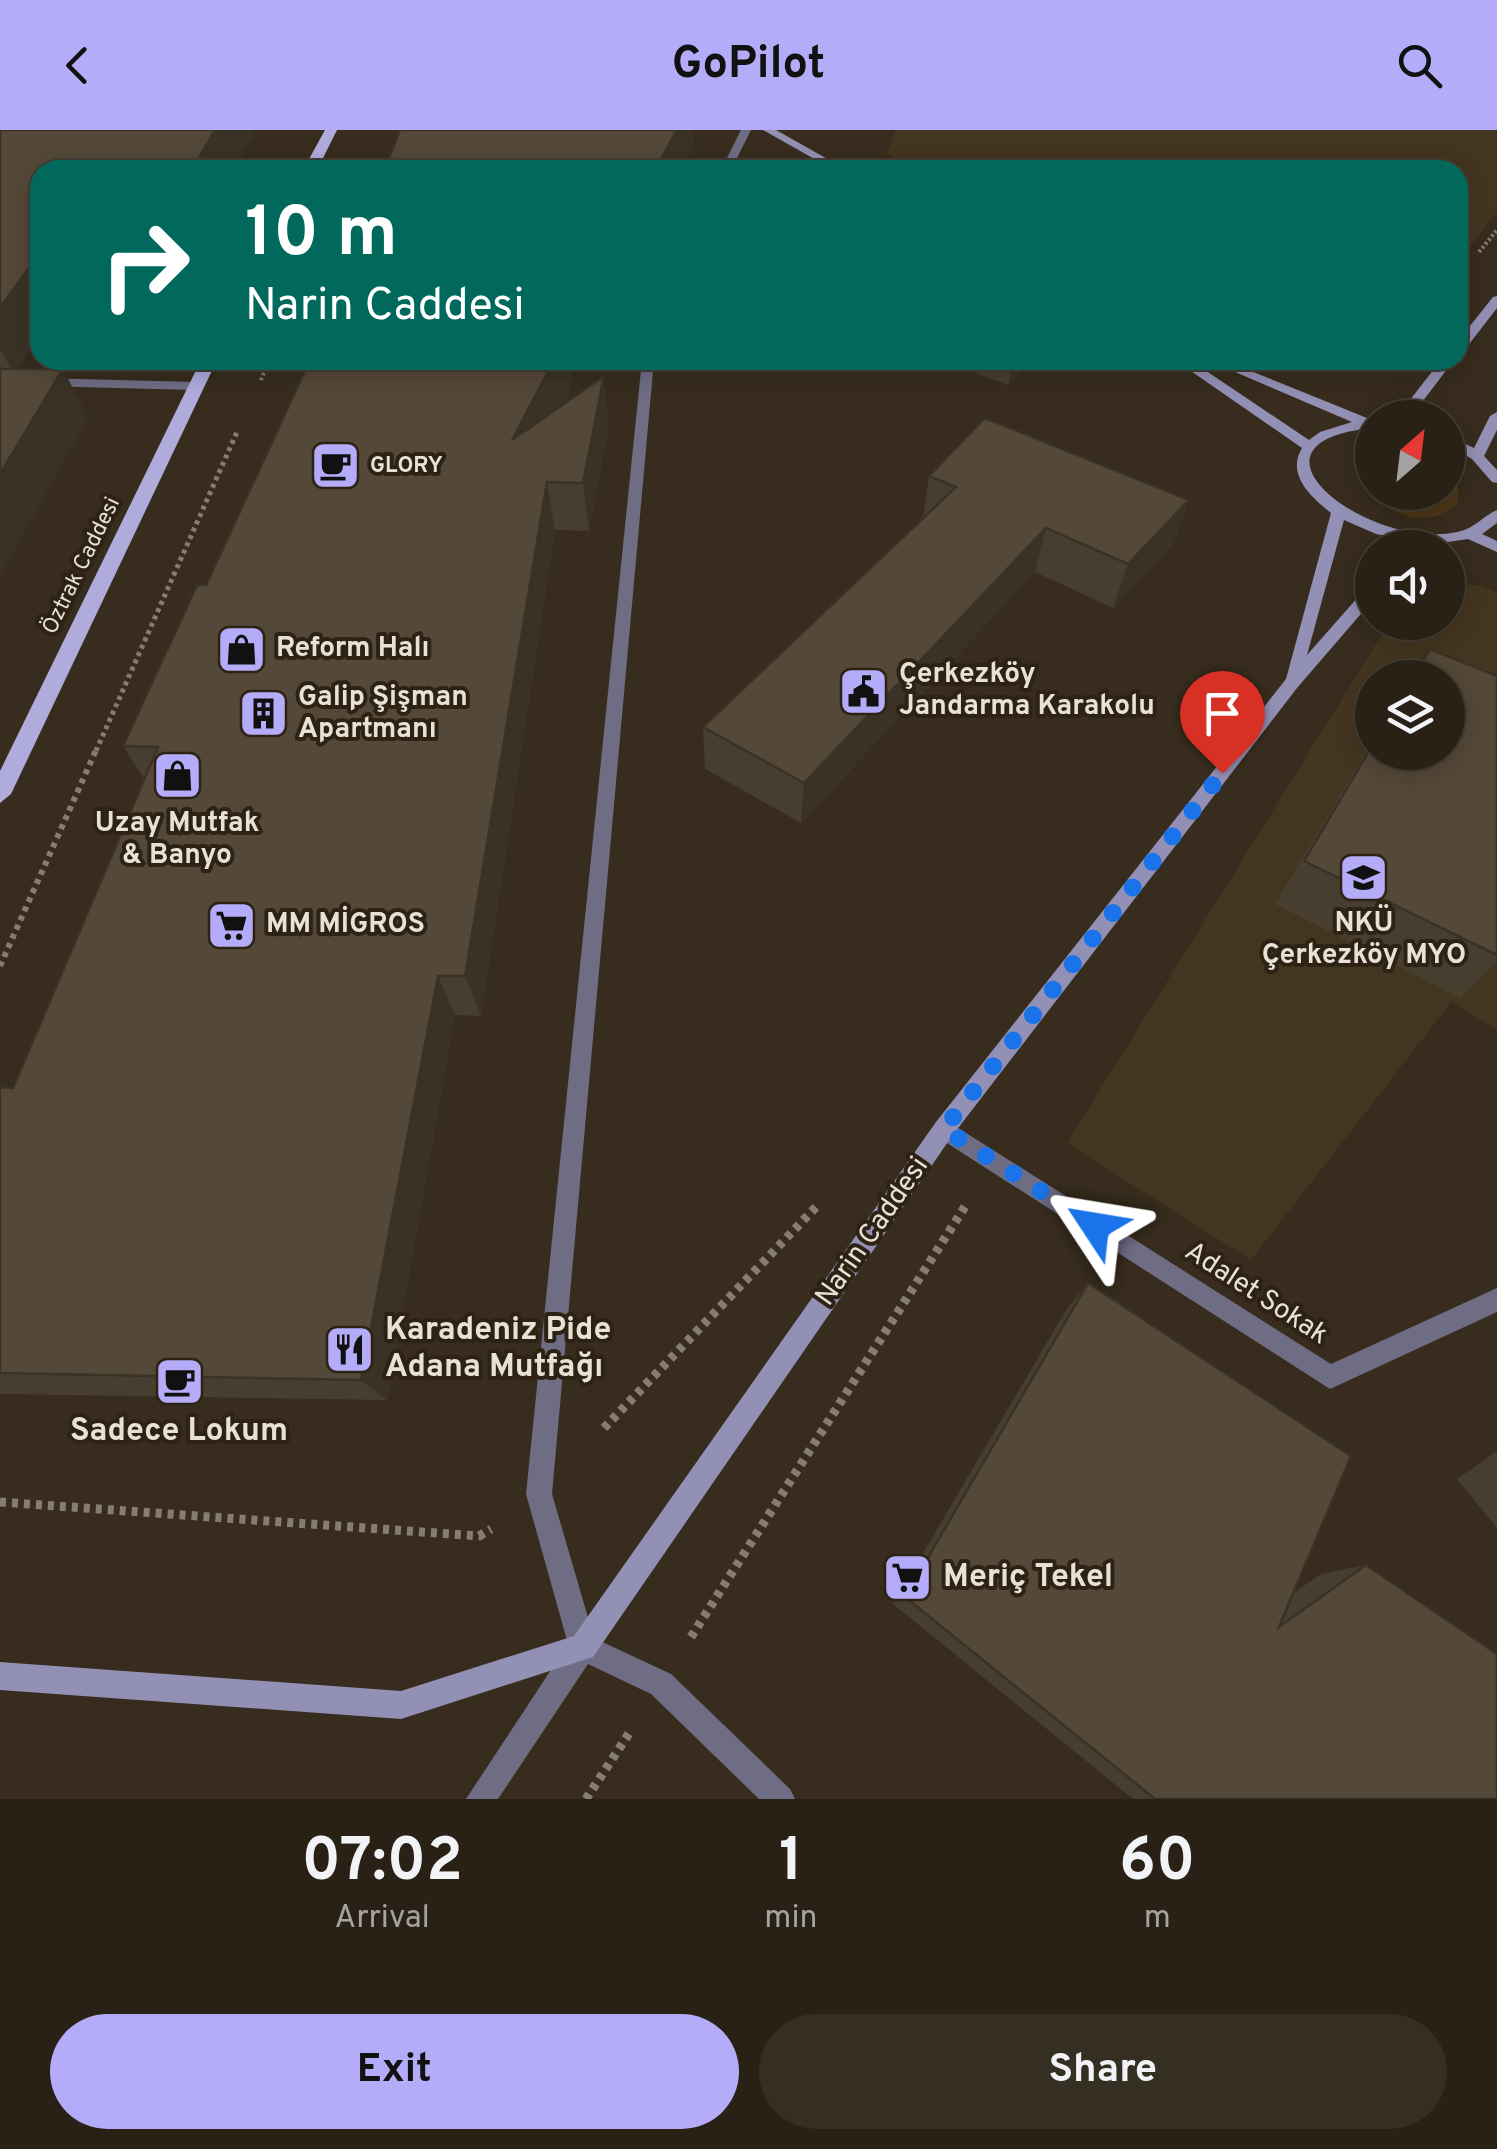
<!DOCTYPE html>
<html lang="en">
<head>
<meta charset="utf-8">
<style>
  :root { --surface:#292116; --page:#352e23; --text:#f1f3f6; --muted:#a5a3a1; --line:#453e35; --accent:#b4acf9 }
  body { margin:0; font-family:Overpass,sans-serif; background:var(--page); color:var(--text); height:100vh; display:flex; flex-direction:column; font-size:38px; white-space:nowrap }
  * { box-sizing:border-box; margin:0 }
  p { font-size:32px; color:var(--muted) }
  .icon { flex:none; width:55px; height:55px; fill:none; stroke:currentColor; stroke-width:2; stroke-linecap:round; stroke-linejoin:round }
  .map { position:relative; height:1669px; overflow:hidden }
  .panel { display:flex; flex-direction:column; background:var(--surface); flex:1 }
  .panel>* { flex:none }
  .hud { position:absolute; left:30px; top:30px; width:1438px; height:210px; border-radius:30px; box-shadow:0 5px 25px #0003,0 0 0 2px var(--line); background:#00695c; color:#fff; overflow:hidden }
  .needle { width:65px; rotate:28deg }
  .tools { position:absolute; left:1355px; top:270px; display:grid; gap:20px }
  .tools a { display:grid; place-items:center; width:110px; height:110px; border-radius:50%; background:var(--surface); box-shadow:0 5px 25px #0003,0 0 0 2px var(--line); font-size:50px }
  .pin { position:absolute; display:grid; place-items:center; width:85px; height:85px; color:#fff; margin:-102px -42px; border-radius:50% 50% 50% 0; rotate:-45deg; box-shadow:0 0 10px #0007 }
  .pin .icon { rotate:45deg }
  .me { position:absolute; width:110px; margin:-55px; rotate:303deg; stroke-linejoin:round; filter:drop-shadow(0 0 8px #0008) }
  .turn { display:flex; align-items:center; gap:35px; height:210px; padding:0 50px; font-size:45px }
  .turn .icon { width:130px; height:130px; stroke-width:2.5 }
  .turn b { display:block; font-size:70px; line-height:85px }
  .eta { display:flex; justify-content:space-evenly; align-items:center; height:170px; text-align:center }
  .eta b { font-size:60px; font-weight:700; line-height:70px }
  .button { display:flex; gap:20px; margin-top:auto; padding:20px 50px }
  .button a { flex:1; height:115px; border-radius:60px; background:var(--accent); color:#111; font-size:40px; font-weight:700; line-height:115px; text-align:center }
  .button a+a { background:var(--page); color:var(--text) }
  header { display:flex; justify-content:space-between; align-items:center; height:130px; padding:0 50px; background:var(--accent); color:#111; font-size:45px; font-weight:700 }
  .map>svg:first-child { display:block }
</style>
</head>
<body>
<header><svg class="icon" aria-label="back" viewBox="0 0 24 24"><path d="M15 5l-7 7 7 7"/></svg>GoPilot<svg class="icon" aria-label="search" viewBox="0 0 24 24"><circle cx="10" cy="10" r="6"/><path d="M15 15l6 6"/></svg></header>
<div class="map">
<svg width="1497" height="1669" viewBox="0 0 1497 1669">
  <rect width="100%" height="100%" fill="#372c1d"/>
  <g fill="#443520" fill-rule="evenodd">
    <path d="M896 0H1497V82L1458 132V40H920L887 24Z"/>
    <path d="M1448 455H1480L1497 463V900L1452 871 1251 1130 1067 1013 1389 493 1448 492ZM1372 548H1448V622H1372Z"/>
  </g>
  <path fill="#4c3718" d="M1372 319V362H1448V343L1458 359V372C1425 406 1376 380 1356 345L1362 324Z"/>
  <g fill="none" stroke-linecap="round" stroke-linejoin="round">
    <g stroke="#867d70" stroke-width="4" stroke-dasharray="2.5 2.5" stroke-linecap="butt">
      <path d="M1479 122 1497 100"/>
      <path d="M261 250 269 230"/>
    </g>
    <path stroke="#867d70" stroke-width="5" stroke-dasharray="4 4" stroke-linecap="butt" d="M96 621 237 302"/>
    <path stroke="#867d70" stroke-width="6" stroke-dasharray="5 5" stroke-linecap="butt" d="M0 836 97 618"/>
    <g stroke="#867d70" stroke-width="9" stroke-dasharray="6 6" stroke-linecap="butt">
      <path d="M604 1298 817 1076"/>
      <path d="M0 1372 479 1406 491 1399"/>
      <path d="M691 1507 966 1075"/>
      <path d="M586 1669 630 1602"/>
    </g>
    <g fill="#6f6d84" fill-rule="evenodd">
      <path d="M741 0H751L731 40H721Z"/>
      <path d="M642 230H654L552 1364 594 1508 671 1544 790 1659 795 1669H759L651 1564 588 1534 498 1669H466L568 1514 526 1364Z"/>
      <path d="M0 247 195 252 202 256 195 260 0 255Z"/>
      <path d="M944 989 1331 1234 1497 1158V1182L1330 1259 936 1006 933 999 936 992Z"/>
    </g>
    <g fill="#9390b5" fill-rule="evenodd">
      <path d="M763 0H776L847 40H834Z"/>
      <path d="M1497 166V178L1463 222 1458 223V211L1493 167Z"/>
      <path d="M1175 230H1190L1309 310 1320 302 1352 292 1207 230H1224L1372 290V298C1226 313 1370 421 1457 402 1474 399 1483 386 1497 380V393L1482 404 1497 411V422L1468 409 1435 414 1408 411 1376 404 1344 390 1307 525 1366 458 1372 457V471L1297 558 952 1006 593 1527 401 1589 0 1560V1532L401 1561 574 1506 936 992 1286 549 1331 383C1311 367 1286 345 1302 318Z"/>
      <path d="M1441 230H1454L1410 288H1396Z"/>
      <path d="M1497 282V300L1484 326 1497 340V353L1492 352 1472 329 1448 315V306L1474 318 1490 286Z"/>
    </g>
    <g fill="#afabdb" fill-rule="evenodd">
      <path d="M325 0H337L317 40H303Z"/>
      <path d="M201 230H217L11 664 0 673V641Z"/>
    </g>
  </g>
  <g fill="#483e30">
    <path d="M0 0H256L251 6 40 40V204L17 239 88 287 0 446Z"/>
    <path d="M940 230H1035L1008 255Z"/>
    <path d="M570 261 564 274 609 294 589 401 555 400 481 886 455 885 387 1270 0 1264V957L13 958 144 649 123 616 206 455Z"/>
    <path d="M929 346 1189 370 1173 414 1113 478 1035 442 801 693 705 639 703 597 923 389Z"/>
    <path d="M1430 519 1497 546V832L1460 868 1275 774 1372 611V622L1448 548H1412Z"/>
    <path d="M1088 1153 1292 1464 1321 1444 1366 1435 1497 1669H1133L893 1474 1066 1180Z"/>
    <path d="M1497 1321V1398L1457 1349Z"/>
  </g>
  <g fill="#3b3227">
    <path d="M215 0H256L233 40H192Z"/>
    <path d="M677 0H693L694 15 682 40H655Z"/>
    <path d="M40 123V204L14 244 0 219V178Z"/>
    <path d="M554 230H575L570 261 521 359 512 310Z"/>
    <path d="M1013 230H1035L1008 255Z"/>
    <path d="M63 239 88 287 0 446V344Z"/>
    <path d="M604 246 609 294 589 401 583 353Z"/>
    <path d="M547 352 555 400 481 886 465 846Z"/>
    <path d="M1189 370 1173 414 1113 478 1128 434Z"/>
    <path d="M1046 398 1035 442 801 693 804 653Z"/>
    <path d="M438 846 455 885 387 1270 361 1250Z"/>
  </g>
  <g fill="#544838" stroke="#3b3227" stroke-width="2.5">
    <path d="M0 0H215L192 40H40V123L0 178Z"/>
    <path d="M400 0H677L655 40H384Z"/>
    <path d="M310 230H554L512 310 604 246 583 353 547 352 465 846H438L361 1250 0 1243V957L13 958 158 617 123 616 197 455H206Z"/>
    <path d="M0 239H63L0 344Z"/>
    <path d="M985 288 1189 370 1128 434 1046 398 804 653 703 597 956 357 929 346Z"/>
    <path d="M1430 519 1497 546V825L1304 731 1372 616V622H1448V548H1413Z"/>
    <path d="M1088 1153 1351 1326 1279 1497 1366 1435 1497 1524V1669H1155L905 1467Z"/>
  </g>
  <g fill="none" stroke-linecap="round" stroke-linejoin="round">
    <path stroke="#1a73e8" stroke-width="18" stroke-dasharray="0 32.4" d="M1095 1096 944 999 1222 643"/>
  </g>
  <defs>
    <symbol id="cafe-square" viewBox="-11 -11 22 22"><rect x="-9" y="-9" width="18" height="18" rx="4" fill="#b4acf9" stroke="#2d2213"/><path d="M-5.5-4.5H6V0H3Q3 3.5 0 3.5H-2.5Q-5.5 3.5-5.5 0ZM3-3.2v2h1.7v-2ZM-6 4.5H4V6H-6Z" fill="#111"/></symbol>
    <symbol id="shop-square" viewBox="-11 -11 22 22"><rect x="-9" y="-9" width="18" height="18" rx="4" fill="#b4acf9" stroke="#2d2213"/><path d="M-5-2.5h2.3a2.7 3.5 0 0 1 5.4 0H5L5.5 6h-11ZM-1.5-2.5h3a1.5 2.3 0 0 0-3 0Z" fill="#111"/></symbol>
    <symbol id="civic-square" viewBox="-11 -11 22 22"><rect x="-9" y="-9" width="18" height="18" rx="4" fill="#b4acf9" stroke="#2d2213"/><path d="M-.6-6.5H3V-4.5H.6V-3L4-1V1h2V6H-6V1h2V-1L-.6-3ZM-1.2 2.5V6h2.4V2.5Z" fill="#111"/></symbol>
    <symbol id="building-square" viewBox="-11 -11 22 22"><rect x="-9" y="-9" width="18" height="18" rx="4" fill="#b4acf9" stroke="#2d2213"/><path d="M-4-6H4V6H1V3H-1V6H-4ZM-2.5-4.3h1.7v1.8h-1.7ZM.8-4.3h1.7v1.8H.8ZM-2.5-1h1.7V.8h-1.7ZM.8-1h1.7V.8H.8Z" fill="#111"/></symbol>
    <symbol id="university-square" viewBox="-11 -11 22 22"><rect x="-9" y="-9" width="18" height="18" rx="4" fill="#b4acf9" stroke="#2d2213"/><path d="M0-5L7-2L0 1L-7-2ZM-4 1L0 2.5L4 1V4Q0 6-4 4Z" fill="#111"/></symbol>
    <symbol id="supermarket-square" viewBox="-11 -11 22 22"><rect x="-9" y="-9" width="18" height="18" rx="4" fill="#b4acf9" stroke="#2d2213"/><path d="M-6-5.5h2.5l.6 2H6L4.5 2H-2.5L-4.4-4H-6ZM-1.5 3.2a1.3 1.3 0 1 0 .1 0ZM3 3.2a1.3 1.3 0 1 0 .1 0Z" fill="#111"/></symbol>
    <symbol id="restaurant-square" viewBox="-11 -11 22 22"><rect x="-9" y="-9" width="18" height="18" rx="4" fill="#b4acf9" stroke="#2d2213"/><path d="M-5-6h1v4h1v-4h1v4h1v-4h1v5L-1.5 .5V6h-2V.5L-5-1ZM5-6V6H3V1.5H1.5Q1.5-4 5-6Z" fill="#111"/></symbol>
  </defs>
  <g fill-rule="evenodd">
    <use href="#cafe-square" x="308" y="308" width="55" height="55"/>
    <use href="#shop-square" x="214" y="492" width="55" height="55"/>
    <use href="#civic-square" x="836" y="534" width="55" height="55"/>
    <use href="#building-square" x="236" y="556" width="55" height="55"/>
    <use href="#shop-square" x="150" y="618" width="55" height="55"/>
    <use href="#university-square" x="1336" y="720" width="55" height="55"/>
    <use href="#supermarket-square" x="204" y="768" width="55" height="55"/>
    <use href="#restaurant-square" x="322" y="1192" width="55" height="55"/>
    <use href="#cafe-square" x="152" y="1224" width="55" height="55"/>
    <use href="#supermarket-square" x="880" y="1420" width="55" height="55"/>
  </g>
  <g text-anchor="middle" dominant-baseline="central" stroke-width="8" stroke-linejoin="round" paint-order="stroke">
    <g font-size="22" font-weight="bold" fill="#e8e1d7" stroke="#2d2213" text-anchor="start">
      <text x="370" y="336">GLORY</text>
    </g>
    <g font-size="22" fill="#e8e1d7" stroke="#2d2213">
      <text transform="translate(82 436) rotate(-64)">Öztrak Caddesi</text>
    </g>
    <g font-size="28" font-weight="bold" fill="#e8e1d7" stroke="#2d2213" text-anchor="start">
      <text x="276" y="519">Reform Halı</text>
      <text x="899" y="545">Çerkezköy<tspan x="899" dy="32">Jandarma Karakolu</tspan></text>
      <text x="298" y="568">Galip Şişman<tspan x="298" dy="32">Apartmanı</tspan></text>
      <text x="177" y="694" text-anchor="middle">Uzay Mutfak<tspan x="177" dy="32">&amp; Banyo</tspan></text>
      <text x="1364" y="794" text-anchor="middle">NKÜ<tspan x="1364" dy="32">Çerkezköy MYO</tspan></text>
      <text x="266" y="795">MM MİGROS</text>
    </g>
    <g font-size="28" fill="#e8e1d7" stroke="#2d2213">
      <text transform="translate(873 1102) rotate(-55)">Narin Caddesi</text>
      <text transform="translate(1256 1164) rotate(33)">Adalet Sokak</text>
    </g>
    <g font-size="32" font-weight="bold" fill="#e8e1d7" stroke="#2d2213" text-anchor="start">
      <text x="385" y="1201">Karadeniz Pide<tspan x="385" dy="37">Adana Mutfağı</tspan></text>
      <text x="179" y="1302" text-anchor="middle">Sadece Lokum</text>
      <text x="943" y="1448">Meriç Tekel</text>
    </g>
  </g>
</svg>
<div class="tools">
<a><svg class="needle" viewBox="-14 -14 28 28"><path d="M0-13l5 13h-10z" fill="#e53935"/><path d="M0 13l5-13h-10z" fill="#a5a3a1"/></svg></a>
<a><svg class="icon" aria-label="sound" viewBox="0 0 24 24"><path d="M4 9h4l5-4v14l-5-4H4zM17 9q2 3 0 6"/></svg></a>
<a><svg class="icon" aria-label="layers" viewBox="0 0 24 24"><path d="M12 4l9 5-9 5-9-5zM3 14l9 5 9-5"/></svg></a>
</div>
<div class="pin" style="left:1222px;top:643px;background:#d93025"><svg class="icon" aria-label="arrive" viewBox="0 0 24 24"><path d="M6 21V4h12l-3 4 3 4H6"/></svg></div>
<svg class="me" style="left:1095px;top:1096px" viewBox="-20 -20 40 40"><path d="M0-17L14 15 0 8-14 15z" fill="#1a73e8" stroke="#fff" stroke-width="4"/></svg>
<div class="hud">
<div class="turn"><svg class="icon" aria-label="right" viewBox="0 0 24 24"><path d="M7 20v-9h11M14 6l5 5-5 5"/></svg><div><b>10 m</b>Narin Caddesi</div></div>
</div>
</div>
<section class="panel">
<div class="eta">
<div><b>07:02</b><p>Arrival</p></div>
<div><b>1</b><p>min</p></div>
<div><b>60</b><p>m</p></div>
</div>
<div class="button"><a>Exit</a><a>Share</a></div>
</section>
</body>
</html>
